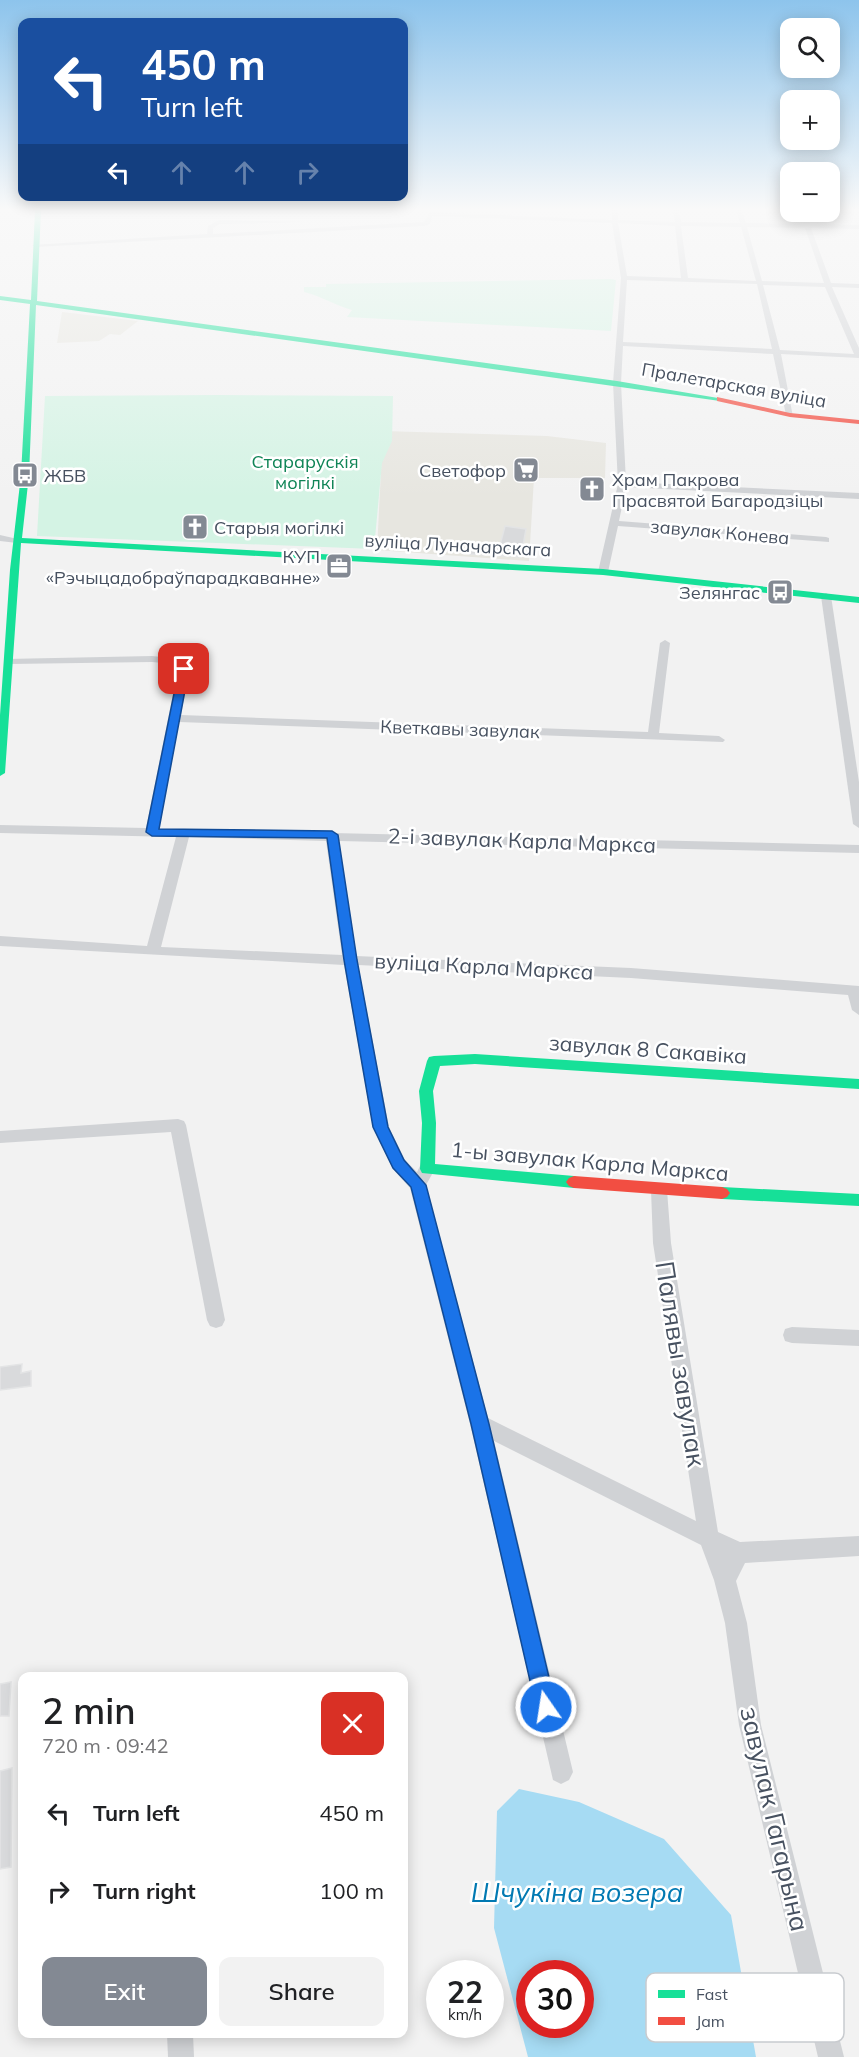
<!DOCTYPE html>
<html lang="en">
<head>
<meta charset="utf-8">
<style>
  :root { --surface:#fff; --page:#f2f2f2; --text:#202124; --muted:#757577; --accent:#838993 }
  body { margin:0; font-family:Mulish,sans-serif; background:var(--page); color:var(--text); height:100vh; display:flex; flex-direction:column; font-size:22px; white-space:nowrap }
  * { box-sizing:border-box; margin:0 }
  p { font-size:20px; color:var(--muted) }
  .icon { flex:none; width:33px; height:33px; fill:none; stroke:currentColor; stroke-width:2; stroke-linecap:round; stroke-linejoin:round }
  .map { position:relative; flex:1; overflow:hidden }
  .side { position:absolute; left:18px; top:1672px; width:390px; height:366px; display:flex; flex-direction:column; background:var(--surface); border-radius:12px; box-shadow:0 3px 15px #0003 }
  .side>* { flex:none }
  .top-card { position:absolute; left:18px; top:18px; width:390px; height:183px; border-radius:12px; box-shadow:0 3px 15px #0003; background:#1a4fa0; color:#fff; overflow:hidden }
  .controls { position:absolute; left:780px; top:18px; display:grid; gap:12px }
  .controls a { display:grid; place-items:center; width:60px; height:60px; border-radius:12px; background:var(--surface); box-shadow:0 3px 15px #0003; font-size:30px }
  .speed { position:absolute; left:426px; top:1960px; display:flex; gap:12px; font-size:30px; font-weight:700; text-align:center }
  .speed>* { display:grid; place-content:center; width:78px; height:78px; border-radius:50%; background:var(--surface); box-shadow:0 3px 15px #0003; line-height:1 }
  .speed small { font-size:15px; font-weight:400 }
  .speed .limit { border:9px solid #d22; background:#fff; color:#111 }
  .pin { position:absolute; display:grid; place-items:center; width:51px; height:51px; color:#fff; margin:-26px; border-radius:12px; box-shadow:0 3px 9px #0006 }
  .me { position:absolute; width:66px; margin:-33px; rotate:347deg; stroke-linejoin:round; filter:drop-shadow(0 0 4px #0008) }
  .turn { display:flex; align-items:center; gap:21px; height:126px; padding:0 24px; font-size:27px }
  .turn .icon { width:78px; height:78px; stroke-width:2.5 }
  .turn b { display:block; font-size:42px; line-height:51px }
  .lanes { display:flex; align-items:center; height:57px; padding:0 24px; background:#0003; justify-content:center; gap:30px; direction:ltr }
  .lanes .off { opacity:.35 }
  .round { display:grid; place-items:center; flex:none; width:63px; height:63px; border-radius:12px; background:var(--page) }
  .summary { display:flex; align-items:center; justify-content:space-between; height:102px; padding:0 24px }
  h1 { font-size:36px; font-weight:600; line-height:45px }
  .primary-button { display:flex; gap:12px; margin-top:auto; padding:12px 24px }
  .primary-button a { flex:1; height:69px; border-radius:12px; background:var(--accent); color:#fff; font-size:24px; font-weight:600; line-height:69px; text-align:center }
  .primary-button a+a { background:var(--page); color:var(--text) }
  ul { padding:0; list-style:none }
  li { display:flex; align-items:center; gap:18px; height:78px; padding:0 24px }
  li div { flex:1 }
  li b { display:block; font-size:22px }
  li em { font-style:normal }
  .map>svg:first-child { display:block }
</style>
</head>
<body>
<div class="map">
<svg width="859" height="2057" viewBox="0 0 859 2057">
  <rect width="100%" height="100%" fill="#f2f2f2"/>
  <g fill="#e7e6e0">
    <path d="M62 312 138 321 120 335 110 334 99 341 57 343Z"/>
    <path d="M383 431 547 436 606 443 605 478H534L529 561 377 550Z"/>
  </g>
  <g fill="#d4f3e4">
    <path d="M611 279 616 280 611 331 347 317 352 310C335 305 321 296 304 292V287H326V284Z"/>
    <path d="M219 395 393 396 392 441 382 463 374 549 37 536 45 396Z"/>
  </g>
  <path fill="#a6dbf3" fill-rule="evenodd" d="M519 1789 579 1802 664 1839 731 1915 756 2057H528L494 1928 497 1811ZM530 1974H580V2025H530Z"/>
  <g fill="#d9dadc" stroke="#e3e4e5" stroke-width="1.5">
    <path d="M505 526 526 529 521 557 469 554 473 542 500 545Z"/>
    <path d="M22 1364 21 1373 31 1371V1386L0 1390V1367Z"/>
    <path d="M11 1682 9 1716H0V1684Z"/>
    <path d="M12 1768 11 1867 0 1869V1771Z"/>
  </g>
  <g fill="none" stroke-linecap="round" stroke-linejoin="round">
    <g fill="#d0d2d5" fill-rule="evenodd">
      <path d="M612 210H618V220L675 222 673 210H679L681 222 740 223 736 210H742L746 223 804 224 800 212H806L810 224 859 225V229L811 228 831 283 859 284V288L832 287 859 348V358L781 354 793 417 786 415 773 354 623 346 621 383 626 482 859 493V499L626 487 619 521 826 537 829 538V542L618 526 608 572 603 575 598 572 618 484 613 383 621 278 612 223 432 216 430 224 424 226 35 247 32 245 207 234 208 226 219 220 307 222 220 224 213 228V234L424 222 430 212 612 220ZM618 223 675 226 681 278 627 276ZM681 226 741 227 756 281 688 278ZM747 227 805 228 824 283 762 281ZM627 280 757 284 772 349 623 342ZM763 285 825 287 854 354 780 350Z"/>
      <path d="M0 535 22 540 17 543 0 541Z"/>
      <path d="M826 593 831 596 859 782V828L853 824 821 596Z"/>
      <path d="M665 640 670 643 659 733 719 736 725 740 723 742 179 722 159 829 859 845V853L339 841 356 956 631 968 859 986V1015L852 1010 848 995 631 978 358 965 389 1127 405 1160 417 1172 421 1164 427 1162 433 1164 435 1169 426 1185 488 1418 696 1521 653 1243 651 1190 653 1185 659 1183 665 1185 667 1190 671 1243 718 1532 740 1542 859 1536V1556L745 1563 736 1581 747 1623 761 1725 844 2057H818L739 1725 725 1623 714 1580 701 1545 494 1441 573 1772 569 1780 561 1784 553 1780 470 1424 410 1188 393 1169 373 1127 344 965 0 946V936L147 946 176 837 0 833V825L146 828 178 669 174 664 152 662 10 664 6 663V659L152 656 181 659 189 669 181 715 648 732 660 643ZM189 837 326 841 342 955 161 947Z"/>
      <path d="M178 1119 184 1121 186 1125 225 1320 222 1326 216 1328 210 1326 207 1320 171 1132 0 1143V1131Z"/>
      <path d="M792 1327 859 1330V1346L792 1343 785 1341 783 1335 785 1329Z"/>
      <path d="M167 2034H193L194 2057H168Z"/>
    </g>
    <g fill="#16e098" fill-rule="evenodd">
      <path d="M35 210H41L37 301 617 381 724 399 720 401 36 305 29 475 22 538 603 569 859 597V603L603 575 21 543 5 773 0 776V715L10 570 21 475 30 304 0 300V296L31 300Z"/>
      <path d="M475 1054 859 1079V1089L475 1064 440 1066 433 1091 436 1123 435 1164 574 1176 579 1178 582 1182 579 1186 574 1188 422 1173 420 1169 422 1123 419 1091 427 1061 429 1057 434 1056Z"/>
      <path d="M722 1187 859 1194V1206L722 1199 717 1197 714 1193 717 1189Z"/>
    </g>
    <g fill="#f24e42" fill-rule="evenodd">
      <path d="M717 397 790 413 859 420V424L790 417 717 401Z"/>
      <path d="M574 1176 722 1187 727 1189 730 1193 727 1197 722 1199 574 1188 569 1186 566 1182 569 1178Z"/>
    </g>
  </g>
  <linearGradient id="sky" x2="0" y2="1"><stop stop-color="#8dc4ec"/><stop offset="0.42" stop-color="#f9f9f9"/><stop offset="1" stop-color="#f9f9f9" stop-opacity="0"/></linearGradient>
  <rect width="859" height="498" fill="url(#sky)"/>
  <path fill="#1a73e8" stroke="#114b97" stroke-width="1.5" d="M184 666 189 669 159 829 332 831 338 835 357 960 388 1127 404 1160 426 1185 489 1424 556 1707 553 1714 546 1717 539 1714 536 1707 471 1424 411 1187 393 1168 373 1127 344 960 327 838 152 836 146 832 179 669Z"/>
  <defs>
    <symbol id="supermarket-square" viewBox="-11 -11 22 22"><rect x="-9" y="-9" width="18" height="18" rx="4" fill="#838993" stroke="#fff"/><path d="M-6-5.5h2.5l.6 2H6L4.5 2H-2.5L-4.4-4H-6ZM-1.5 3.2a1.3 1.3 0 1 0 .1 0ZM3 3.2a1.3 1.3 0 1 0 .1 0Z" fill="#fff"/></symbol>
    <symbol id="bus-square" viewBox="-11 -11 22 22"><rect x="-9" y="-9" width="18" height="18" rx="4" fill="#838993" stroke="#fff"/><path d="M-5-6H5V4H4V6H2V4H-2V6H-4V4H-5ZM-3.5-4V0h7V-4ZM-3.5 1.2v1.5H-2V1.2ZM2 1.2v1.5H3.5V1.2Z" fill="#fff"/></symbol>
    <symbol id="church-square" viewBox="-11 -11 22 22"><rect x="-9" y="-9" width="18" height="18" rx="4" fill="#838993" stroke="#fff"/><path d="M-1.2-6h2.4v3.5h3.3v2.4h-3.3V6h-2.4V-.1h-3.3v-2.4h3.3Z" fill="#fff"/></symbol>
    <symbol id="office-square" viewBox="-11 -11 22 22"><rect x="-9" y="-9" width="18" height="18" rx="4" fill="#838993" stroke="#fff"/><path d="M-6-3h4V-5.5h4V-3h4V5H-6ZM-1-4.5V-3h2v-1.5ZM-6 0V1H6V0Z" fill="#fff"/></symbol>
  </defs>
  <g fill-rule="evenodd">
    <use href="#supermarket-square" x="511" y="455" width="30" height="30"/>
    <use href="#bus-square" x="10" y="460" width="30" height="30"/>
    <use href="#church-square" x="577" y="474" width="30" height="30"/>
    <use href="#church-square" x="180" y="512" width="30" height="30"/>
    <use href="#office-square" x="324" y="551" width="30" height="30"/>
    <use href="#bus-square" x="765" y="577" width="30" height="30"/>
  </g>
  <g text-anchor="middle" dominant-baseline="central" stroke-width="5" stroke-linejoin="round" paint-order="stroke">
    <g font-size="18" fill="#475160" stroke="#fff">
      <text transform="translate(734 385) rotate(10)">Пралетарская вуліца</text>
      <text transform="translate(720 532) rotate(5)">завулак Конева</text>
      <text transform="translate(458 545) rotate(3)">вуліца Луначарскага</text>
      <text transform="translate(460 729) rotate(2)">Кветкавы завулак</text>
    </g>
    <g font-size="18" fill="#0f8456" stroke="#fff">
      <text x="305" y="461">Старарускія<tspan x="305" dy="21">могілкі</tspan></text>
    </g>
    <g font-size="18" fill="#475160" stroke="#fff" text-anchor="end">
      <text x="506" y="470">Светофор</text>
      <text x="44" y="475" text-anchor="start">ЖБВ</text>
      <text x="612" y="479" text-anchor="start">Храм Пакрова<tspan x="612" dy="21">Прасвятой Багародзіцы</tspan></text>
      <text x="214" y="527" text-anchor="start">Старыя могілкі</text>
      <text x="320" y="556">КУП<tspan x="320" dy="21">«Рэчыцадобраўпарадкаванне»</tspan></text>
      <text x="760" y="592">Зелянгас</text>
    </g>
    <g font-size="21" fill="#475160" stroke="#fff">
      <text transform="translate(522 840) rotate(2)">2-і завулак Карла Маркса</text>
      <text transform="translate(484 966) rotate(3)">вуліца Карла Маркса</text>
      <text transform="translate(648 1049) rotate(4)">завулак 8 Сакавіка</text>
      <text transform="translate(590 1161) rotate(5)">1-ы завулак Карла Маркса</text>
    </g>
    <g font-size="26" fill="#475160" stroke="#fff">
      <text transform="translate(681 1364) rotate(81)">Палявы завулак</text>
      <text transform="translate(775 1819) rotate(77)">завулак Гагарына</text>
    </g>
    <g font-size="27" font-style="italic" fill="#0179b2" stroke="#fff">
      <text x="577" y="1892">Шчукіна возера</text>
    </g>
  </g>
  <rect x="646" y="1973" width="198" height="69" rx="9" fill="#fff" stroke="#c8cbcf" stroke-width="1.5"/>
  <rect x="658" y="1990" width="27" height="8" fill="#16e098"/>
  <rect x="658" y="2017" width="27" height="8" fill="#f24e42"/>
  <g font-size="16" fill="#475160">
    <text x="696" y="2000">Fast</text>
    <text x="696" y="2027">Jam</text>
  </g>
</svg>
<div class="controls">
<a><svg class="icon" aria-label="search" viewBox="0 0 24 24"><circle cx="10" cy="10" r="6"/><path d="M15 15l6 6"/></svg></a>
<a>+</a>
<a>−</a>
</div>
<div class="speed"><div>22<small>km/h</small></div><div class="limit">30</div></div>
<div class="pin" style="left:184px;top:669px;background:#d93025"><svg class="icon" aria-label="arrive" viewBox="0 0 24 24"><path d="M6 21V4h12l-3 4 3 4H6"/></svg></div>
<svg class="me" style="left:546px;top:1707px" viewBox="-20 -20 40 40"><circle r="17" fill="#1a73e8" stroke="#fff" stroke-width="3"/><path d="M0-11L8 9 0 5-8 9z" fill="#fff"/></svg>
<div class="top-card">
<div class="turn"><svg class="icon" aria-label="left" viewBox="0 0 24 24"><path d="M17 20v-9H6M10 6l-5 5 5 5"/></svg><div><b>450 m</b>Turn left</div></div>
<div class="lanes"><svg class="icon" aria-label="left" viewBox="0 0 24 24"><path d="M17 20v-9H6M10 6l-5 5 5 5"/></svg><svg class="icon off" aria-label="ahead" viewBox="0 0 24 24"><path d="M12 20V5M6 11l6-6 6 6"/></svg><svg class="icon off" aria-label="ahead" viewBox="0 0 24 24"><path d="M12 20V5M6 11l6-6 6 6"/></svg><svg class="icon off" aria-label="right" viewBox="0 0 24 24"><path d="M7 20v-9h11M14 6l5 5-5 5"/></svg></div>
</div>
<section class="side">
<div class="summary"><div><h1>2 min</h1><p>720 m · 09:42</p></div><a class="round" style="background:#d93025;color:#fff"><svg class="icon" aria-label="close" viewBox="0 0 24 24"><path d="M6 6l12 12M18 6L6 18"/></svg></a></div>
<ul>
<li><svg class="icon" aria-label="left" viewBox="0 0 24 24"><path d="M17 20v-9H6M10 6l-5 5 5 5"/></svg><div><b>Turn left</b></div><em>450 m</em></li>
<li><svg class="icon" aria-label="right" viewBox="0 0 24 24"><path d="M7 20v-9h11M14 6l5 5-5 5"/></svg><div><b>Turn right</b></div><em>100 m</em></li>
</ul>
<div class="primary-button"><a>Exit</a><a>Share</a></div>
</section>
</div>
</body>
</html>
